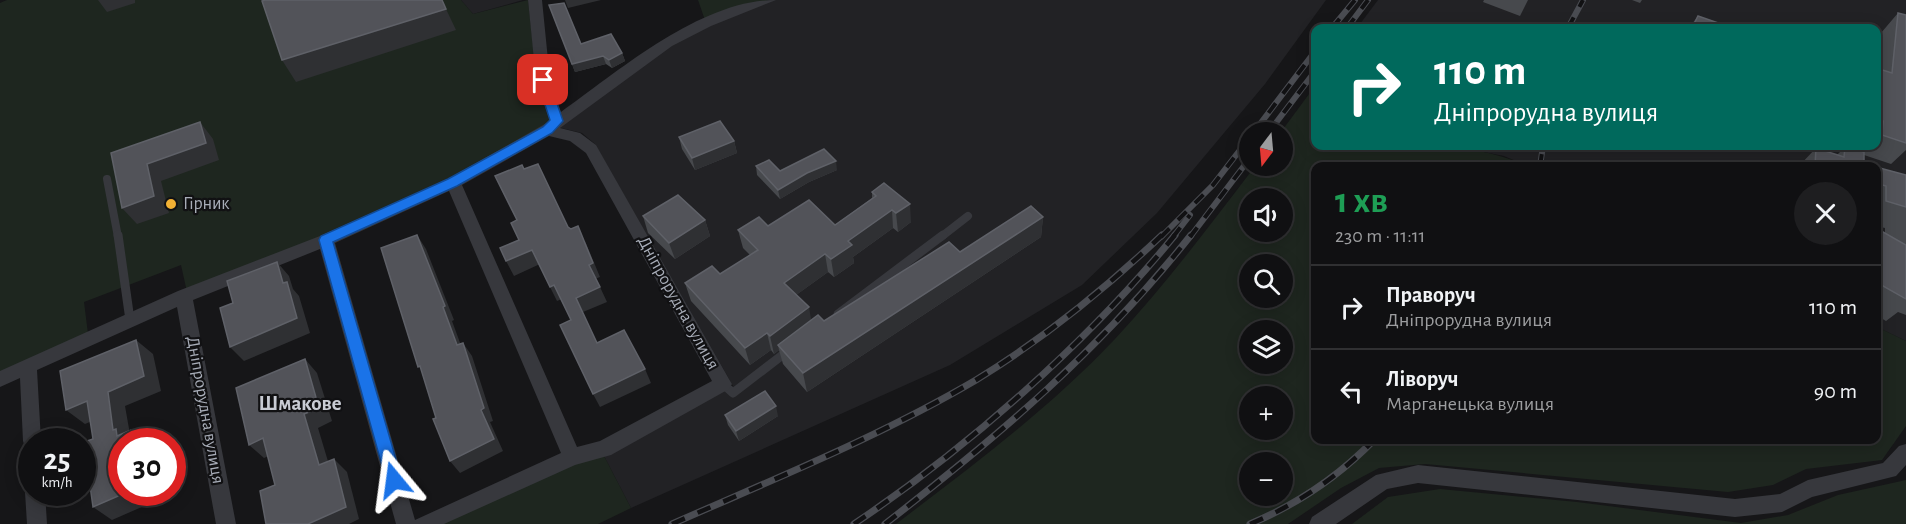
<!DOCTYPE html>
<html lang="uk">
<head>
<meta charset="utf-8">
<style>
  :root { --surface:#101012; --page:#1e1e20; --text:#f1f3f6; --muted:#9c9d9f; --line:#303032 }
  body { margin:0; font-family:"Alegreya Sans",sans-serif; background:var(--page); color:var(--text); height:100vh; display:flex; flex-direction:column; font-size:22px; white-space:nowrap }
  * { box-sizing:border-box; margin:0 }
  p { font-size:20px; color:var(--muted) }
  .icon { flex:none; width:33px; height:33px; fill:none; stroke:currentColor; stroke-width:2; stroke-linecap:round; stroke-linejoin:round }
  .map { position:relative; flex:1; overflow:hidden }
  .sheet { position:absolute; left:1311px; top:162px; width:570px; height:282px; display:flex; flex-direction:column; background:var(--surface); border-radius:12px; box-shadow:0 3px 15px #0003,0 0 0 2px var(--line) }
  .sheet>* { flex:none }
  .banner { position:absolute; left:1311px; top:24px; width:570px; height:126px; border-radius:12px; box-shadow:0 3px 15px #0003,0 0 0 2px var(--line); background:#00695c; color:#fff; overflow:hidden }
  .needle { width:39px; rotate:196deg }
  .buttons { position:absolute; left:1239px; top:122px; display:grid; gap:12px }
  .buttons a { display:grid; place-items:center; width:54px; height:54px; border-radius:50%; background:var(--surface); box-shadow:0 3px 15px #0003,0 0 0 2px var(--line); font-size:30px }
  .speed { position:absolute; left:18px; top:428px; display:flex; gap:12px; font-size:30px; font-weight:700; text-align:center }
  .speed>* { display:grid; place-content:center; width:78px; height:78px; border-radius:50%; background:var(--surface); box-shadow:0 3px 15px #0003,0 0 0 2px var(--line); line-height:1 }
  .speed small { font-size:15px; font-weight:400 }
  .speed .limit { border:9px solid #d22; background:#fff; color:#111 }
  .pin { position:absolute; display:grid; place-items:center; width:51px; height:51px; color:#fff; margin:-26px; border-radius:12px; box-shadow:0 3px 9px #0006 }
  .me { position:absolute; width:66px; margin:-33px; rotate:344deg; stroke-linejoin:round; filter:drop-shadow(0 0 4px #0008) }
  .turn { display:flex; align-items:center; gap:21px; height:126px; padding:0 24px; font-size:27px }
  .turn .icon { width:78px; height:78px; stroke-width:2.5 }
  .turn b { display:block; font-size:42px; line-height:51px }
  .round { display:grid; place-items:center; flex:none; width:63px; height:63px; border-radius:32px; background:var(--page) }
  .summary { display:flex; align-items:center; justify-content:space-between; height:102px; padding:0 24px }
  h1 { font-size:36px; font-weight:600; line-height:45px; color:#1e9e55 }
  ul { padding:0; list-style:none }
  li { display:flex; align-items:center; gap:18px; height:84px; padding:0 24px; border-top:2px solid var(--line) }
  li div { flex:1 }
  li b { display:block; font-size:22px }
  li em { font-style:normal }
  .map>svg:first-child { display:block }
</style>
</head>
<body>
<div class="map">
<svg width="1906" height="524" viewBox="0 0 1906 524">
  <rect width="100%" height="100%" fill="#161618"/>
  <g fill="#222225">
    <path d="M461 0H523L473 14Z"/>
    <path d="M769 0H1326L1265 84 1157 213 1082 285 950 365 631 508 604 456 733 386 595 144 582 133 561 128 557 121 706 23Z"/>
    <path d="M1378 0H1906V341L1877 327 1876 166H1528L1504 156 1453 146H1876V28H1357Z"/>
  </g>
  <g fill="#1e261f" fill-rule="evenodd">
    <path d="M7 0H461L473 14 528 0 537 81 550 113 549 121 538 132 452 179 327 235 187 292 181 265 84 302 88 334 0 373V3Z"/>
    <path d="M698 0H769L706 23Z"/>
    <path d="M1315 86 1316 146C1387 146 1462 137 1528 166H1316V440H1876L1877 327 1906 341V426L1882 460 1806 469 1773 485 1728 492 1425 464 1379 468 1341 488 1288 524H896C972 466 1050 408 1115 339 1166 284 1211 224 1256 165H1282L1281 132ZM1250 198H1282V231H1250ZM1250 264H1282V297H1250ZM1250 330H1282V363H1250ZM1250 396H1282V429H1250ZM1250 462H1282V495H1250Z"/>
    <path d="M604 456 631 508 598 524H438L572 465Z"/>
    <path d="M1906 480V524H1352L1388 497 1440 489 1577 502 1741 523 1788 515 1838 495Z"/>
  </g>
  <g fill="none" stroke-linecap="round" stroke-linejoin="round">
    <g stroke="#37383d" stroke-width="8">
      <path d="M107 179 118 237"/>
      <path d="M941 237 968 216"/>
    </g>
    <g stroke="#37383d" stroke-width="9">
      <path d="M118 235 130 320"/>
      <path d="M838 314 943 235"/>
      <path d="M723 384 733 393 789 350"/>
    </g>
    <g fill="#37383d" fill-rule="evenodd">
      <path d="M528 0H542L550 80 561 112C620 70 701 0 776 0L711 26 672 46 560 128 580 133 596 145 729 379 732 384 729 389 611 455 575 465 444 524H396L320 249 193 300 236 524H216L177 307 37 370 41 441H32V449L25 447 23 441 20 378 0 387V371L178 291 320 236 448 179 550 121 536 80ZM549 136 570 141 586 153 712 381 600 441 577 447 462 185ZM449 191 561 453 415 520 335 243Z"/>
      <path d="M1906 444V465L1896 476 1812 497 1782 512 1735 517 1418 483 1387 489 1336 524H1309L1312 517 1376 475 1418 465 1735 499 1780 494 1808 480 1883 463 1899 446Z"/>
      <path d="M32 484V492H45L47 524H27L25 492Z"/>
    </g>
    <defs>
      <g id="rail-far1">
        <path d="M1332 28 1355 0"/>
        <path d="M1347 28 1368 0"/>
        <path d="M1568 28 1583 0"/>
        <path d="M1254 132 1316 50"/>
        <path d="M1269 132 1316 70"/>
        <path d="M1540 166 1543 146"/>
        <path d="M1161 237 1213 185 1250 137"/>
        <path d="M1173 237 1190 215"/>
        <path d="M1190 237 1250 158"/>
      </g>
      <g id="rail">
        <path d="M672 524C774 479 879 437 976 380 1043 339 1105 289 1162 235"/>
        <path d="M854 524C969 447 1087 343 1175 235"/>
        <path d="M885 524C1001 434 1099 351 1191 235"/>
        <path d="M1250 524C1298 504 1338 477 1374 440"/>
      </g>
    </defs>
    <use href="#rail-far1" stroke="#4a4c52" stroke-width="6"/>
    <use href="#rail" stroke="#4a4c52" stroke-width="7"/>
    <use href="#rail-far1" stroke="#111113" stroke-width="4" stroke-dasharray="12" stroke-linecap="butt"/>
    <use href="#rail" stroke="#111113" stroke-width="4.5" stroke-dasharray="14" stroke-linecap="butt"/>
  </g>
  <g fill="#47494d">
    <path d="M1484 0H1528L1520 16 1483 2Z"/>
    <path d="M1632 0H1642L1640 3Z"/>
    <path d="M549 5 581 44 622 53 625 61 612 68 606 64 575 72Z"/>
    <path d="M1898 13 1906 15V150L1891 164 1864 155V163L1876 166H1799L1816 148 1837 155 1845 147 1863 152 1864 146H1876V68L1881 33Z"/>
    <path d="M1698 16 1723 28H1689Z"/>
    <path d="M679 137 734 141 737 153 695 170 682 149Z"/>
    <path d="M1728 146H1741L1738 149Z"/>
    <path d="M756 166 780 171 837 170 809 182 780 199 757 175Z"/>
    <path d="M1876 167 1906 175V315L1898 312 1886 321 1876 315V228L1885 233V228L1876 226Z"/>
    <path d="M872 192 911 222 898 232 893 228 853 257 854 263 834 277 828 272 796 295 811 321H824L960 252 1043 217 1041 237 807 392 783 364 779 350 774 354 771 350 750 365 691 301 685 283 720 274 750 255 743 248 738 230 768 226 835 225 872 198Z"/>
    <path d="M643 216 705 220 710 236 675 259 648 233Z"/>
    <path d="M725 415 778 416 739 441 728 425Z"/>
  </g>
  <g fill="#2f3033">
    <path d="M98 0H135V3L107 12Z"/>
    <path d="M565 0H601L568 8Z"/>
    <path d="M446 9 456 30 296 82 282 60Z"/>
    <path d="M622 53 625 61 612 68 609 60Z"/>
    <path d="M603 56 606 64 575 72 572 64Z"/>
    <path d="M200 122 213 139 219 160 161 181 169 213 137 224 122 208 147 164Z"/>
    <path d="M734 141 737 153 695 170 692 158Z"/>
    <path d="M836 161 837 170 809 182 780 199 778 190 807 173Z"/>
    <path d="M910 204 911 222 898 232 896 213Z"/>
    <path d="M892 210 893 228 853 257 854 263 834 277 831 259 848 241Z"/>
    <path d="M1043 217 1041 237 807 392 803 373Z"/>
    <path d="M705 220 710 236 675 259 669 243Z"/>
    <path d="M417 235 426 249 454 320 452 321 466 359 457 345Z"/>
    <path d="M585 241 600 277 595 279 589 265Z"/>
    <path d="M532 250 540 264 514 276 506 261Z"/>
    <path d="M825 254 828 272 788 301 784 283Z"/>
    <path d="M277 262 289 276 293 289 299 296 310 333 244 361 230 347 283 283Z"/>
    <path d="M554 285 562 299 557 301 550 287Z"/>
    <path d="M600 287 607 302 583 312 576 298Z"/>
    <path d="M809 307 812 325 778 345 779 350 774 354 770 336Z"/>
    <path d="M767 333 771 350 750 365 745 348Z"/>
    <path d="M136 340 153 354 161 391 125 406 131 440 117 436 113 430 108 392Z"/>
    <path d="M463 343 472 356 493 421 490 422 503 451 460 473 450 461 481 410Z"/>
    <path d="M305 359 317 373 332 421 318 428 333 478 319 465 304 414Z"/>
    <path d="M645 369 651 383 600 407 593 394Z"/>
    <path d="M87 401 106 415 85 424 66 410Z"/>
    <path d="M776 406 778 416 739 441 736 431Z"/>
    <path d="M131 430 145 441H133Z"/>
    <path d="M263 438 278 452 264 458 249 445Z"/>
    <path d="M122 449V468L119 450Z"/>
    <path d="M334 459 347 472 359 519 349 524H308Z"/>
    <path d="M125 492H141L144 506 112 520 93 507Z"/>
  </g>
  <g fill="#525359" stroke="#5f6168" stroke-width="1.5">
    <path d="M265 0H442L446 9 282 60 262 1Z"/>
    <path d="M564 3 581 44 611 34 622 53 609 60 603 56 572 64 549 5Z"/>
    <path d="M1898 13 1906 15V143L1882 135 1883 121 1876 118V68L1892 73Z"/>
    <path d="M1698 16 1724 25 1723 28H1692Z"/>
    <path d="M720 121 734 141 692 158 679 137Z"/>
    <path d="M200 122 206 143 147 164 154 196 122 208 111 153Z"/>
    <path d="M1845 147 1864 152V163L1876 166H1815L1816 148 1844 157Z"/>
    <path d="M824 149 836 161 807 173 778 190 756 166 769 160 780 171Z"/>
    <path d="M538 164 568 227 571 229 578 226 593 263 589 265 600 287 576 298 597 343 624 330 645 369 593 394 560 325 571 320 554 285 550 287 532 250 506 261 500 248 519 240 511 223 517 220 495 176 522 165 524 169Z"/>
    <path d="M1876 167 1906 175V207L1886 201V186L1876 183Z"/>
    <path d="M884 183 910 204 896 213 892 210 848 241 852 245 831 259 825 254 784 283 809 307 770 336 767 333 745 348 685 283 712 266 720 274 758 250 738 230 759 217 768 226 809 200 835 225 876 196 872 192Z"/>
    <path d="M678 195 705 220 669 243 643 216Z"/>
    <path d="M1031 206 1043 217 803 373 778 345 818 315 824 321 949 242 960 252Z"/>
    <path d="M1876 228 1906 245V299L1876 282Z"/>
    <path d="M417 235 445 306 443 307 457 345 463 343 484 408 481 410 494 439 450 461 433 419 436 418 420 366 418 367 381 248Z"/>
    <path d="M277 262 283 283 287 282 297 318 230 347 220 308 233 303 227 281Z"/>
    <path d="M136 340 144 376 108 392 113 430 116 429 117 436 131 430 133 441H122V449L119 450 122 468V492L125 493 93 507 84 442 93 439 87 401 66 410 60 371Z"/>
    <path d="M305 359 319 408 304 414 319 465 334 459 346 507 308 524H266L260 491 275 485 263 438 249 445 236 388Z"/>
    <path d="M765 391 776 406 736 431 725 415Z"/>
  </g>
  <path fill="#1a73e8" stroke="#114b97" stroke-width="1.5" d="M543 76 549 80 563 121 552 133 457 186 333 242 402 480 400 485 394 488 388 485 386 480 319 240 321 236 448 179 543 127 550 120 537 80Z"/>
  <circle fill="#f2b134" stroke="#111113" stroke-width="2" cx="171" cy="204" r="6"/>
  <g text-anchor="middle" dominant-baseline="central" stroke-width="4.5" stroke-linejoin="round" paint-order="stroke">
    <g font-size="18" fill="#a8adb8" stroke="#111113" text-anchor="start">
      <text x="183" y="204">Гірник</text>
    </g>
    <g font-size="18" fill="#a8adb8" stroke="#111113">
      <text transform="translate(678 303) rotate(61)">Дніпрорудна вулиця</text>
      <text transform="translate(205 410) rotate(80)">Дніпрорудна вулиця</text>
    </g>
    <g font-size="21" font-weight="bold" fill="#c9ccd4" stroke="#111113">
      <text x="300" y="403">Шмакове</text>
    </g>
  </g>
</svg>
<div class="buttons">
<a><svg class="needle" viewBox="-14 -14 28 28"><path d="M0-13l5 13h-10z" fill="#e53935"/><path d="M0 13l5-13h-10z" fill="#9c9d9f"/></svg></a>
<a><svg class="icon" aria-label="sound" viewBox="0 0 24 24"><path d="M4 9h4l5-4v14l-5-4H4zM17 9q2 3 0 6"/></svg></a>
<a><svg class="icon" aria-label="search" viewBox="0 0 24 24"><circle cx="10" cy="10" r="6"/><path d="M15 15l6 6"/></svg></a>
<a><svg class="icon" aria-label="layers" viewBox="0 0 24 24"><path d="M12 4l9 5-9 5-9-5zM3 14l9 5 9-5"/></svg></a>
<a>+</a>
<a>−</a>
</div>
<div class="speed"><div>25<small>km/h</small></div><div class="limit">30</div></div>
<div class="pin" style="left:543px;top:80px;background:#d93025"><svg class="icon" aria-label="arrive" viewBox="0 0 24 24"><path d="M6 21V4h12l-3 4 3 4H6"/></svg></div>
<svg class="me" style="left:394px;top:480px" viewBox="-20 -20 40 40"><path d="M0-17L14 15 0 8-14 15z" fill="#1a73e8" stroke="#fff" stroke-width="4"/></svg>
<div class="banner">
<div class="turn"><svg class="icon" aria-label="right" viewBox="0 0 24 24"><path d="M7 20v-9h11M14 6l5 5-5 5"/></svg><div><b>110 m</b>Дніпрорудна вулиця</div></div>
</div>
<section class="sheet">
<div class="summary"><div><h1>1 хв</h1><p>230 m · 11:11</p></div><a class="round"><svg class="icon" aria-label="close" viewBox="0 0 24 24"><path d="M6 6l12 12M18 6L6 18"/></svg></a></div>
<ul>
<li><svg class="icon" aria-label="right" viewBox="0 0 24 24"><path d="M7 20v-9h11M14 6l5 5-5 5"/></svg><div><b>Праворуч</b><p>Дніпрорудна вулиця</p></div><em>110 m</em></li>
<li><svg class="icon" aria-label="left" viewBox="0 0 24 24"><path d="M17 20v-9H6M10 6l-5 5 5 5"/></svg><div><b>Ліворуч</b><p>Марганецька вулиця</p></div><em>90 m</em></li>
</ul>
</section>
</div>
</body>
</html>
